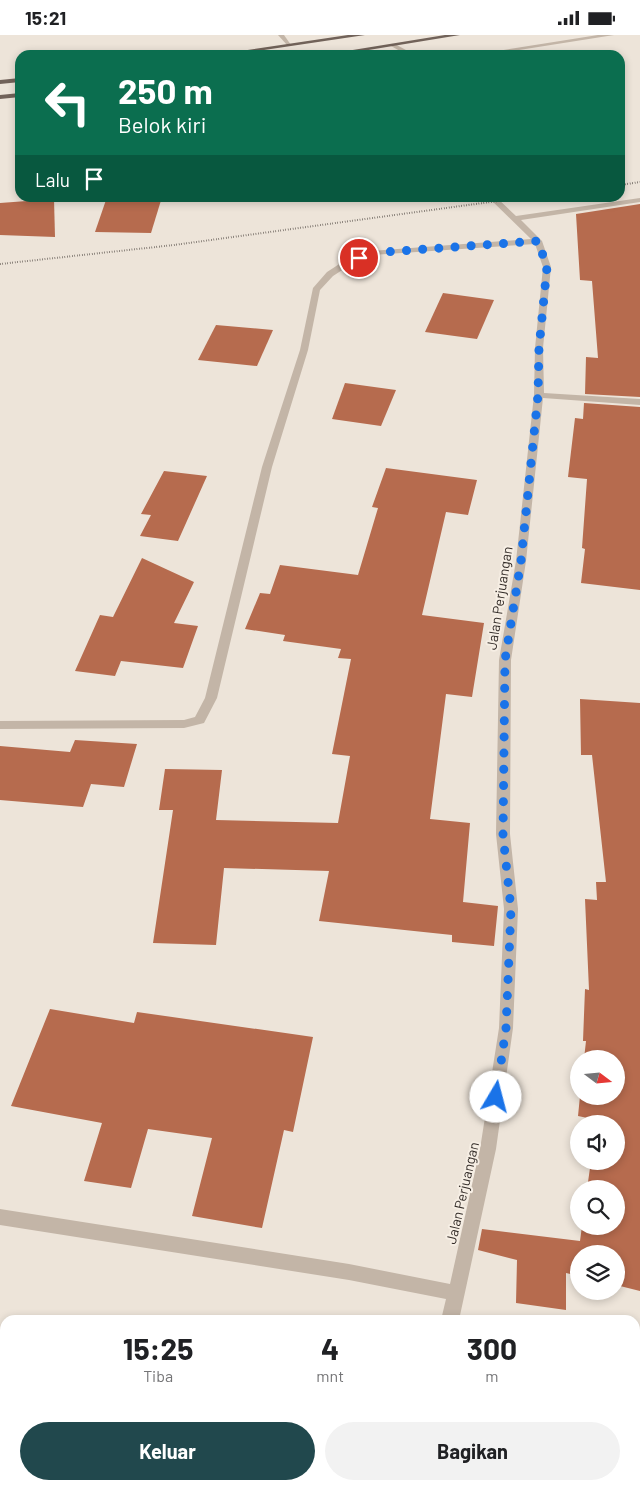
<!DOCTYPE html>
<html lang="id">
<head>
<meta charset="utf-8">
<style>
  :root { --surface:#fff; --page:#f2f2f2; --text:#202124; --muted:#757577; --accent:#21484d }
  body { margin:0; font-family:Barlow,sans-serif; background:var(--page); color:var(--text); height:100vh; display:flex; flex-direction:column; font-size:19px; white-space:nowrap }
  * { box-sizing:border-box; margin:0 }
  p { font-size:16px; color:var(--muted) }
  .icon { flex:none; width:28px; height:28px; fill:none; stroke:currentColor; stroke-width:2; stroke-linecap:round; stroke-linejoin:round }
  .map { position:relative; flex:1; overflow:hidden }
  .sheet { position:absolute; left:0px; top:1280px; width:640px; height:175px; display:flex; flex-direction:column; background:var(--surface); border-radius:15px 15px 0 0; box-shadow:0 2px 8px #0003 }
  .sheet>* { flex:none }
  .guide { position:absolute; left:15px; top:15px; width:610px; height:152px; border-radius:15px; box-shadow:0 2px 8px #0003; background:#0b6e4f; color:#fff; overflow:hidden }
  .needle { width:32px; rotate:106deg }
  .tools { position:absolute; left:570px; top:1015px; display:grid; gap:10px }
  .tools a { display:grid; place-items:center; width:55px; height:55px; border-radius:50%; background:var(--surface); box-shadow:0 2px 8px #0003; font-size:25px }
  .pin { position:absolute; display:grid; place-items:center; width:42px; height:42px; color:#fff; margin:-21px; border:2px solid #fff; border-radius:50%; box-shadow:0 1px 5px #0007 }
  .me { position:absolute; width:55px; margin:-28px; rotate:8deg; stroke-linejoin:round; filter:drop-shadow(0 0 4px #0008) }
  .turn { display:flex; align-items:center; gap:18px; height:105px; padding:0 20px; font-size:22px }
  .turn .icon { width:65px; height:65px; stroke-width:2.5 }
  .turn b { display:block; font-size:35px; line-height:42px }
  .then { display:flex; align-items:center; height:48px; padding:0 20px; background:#0003; gap:10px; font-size:19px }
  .eta { display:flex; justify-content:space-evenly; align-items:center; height:85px; text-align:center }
  .eta b { font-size:30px; font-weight:700; line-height:35px }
  .button { display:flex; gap:10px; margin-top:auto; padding:10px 20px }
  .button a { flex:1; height:58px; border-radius:30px; background:var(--accent); color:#fff; font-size:20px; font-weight:700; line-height:58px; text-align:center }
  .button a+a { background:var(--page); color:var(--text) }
  .status { display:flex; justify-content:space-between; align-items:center; height:35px; padding:0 25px; background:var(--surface); direction:ltr }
  .status svg { height:14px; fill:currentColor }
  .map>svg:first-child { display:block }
</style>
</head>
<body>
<div class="status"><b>15:21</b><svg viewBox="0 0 49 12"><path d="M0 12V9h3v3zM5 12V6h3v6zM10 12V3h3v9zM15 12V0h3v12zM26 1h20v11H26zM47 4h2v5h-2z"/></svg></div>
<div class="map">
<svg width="640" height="1455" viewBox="0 0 640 1455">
  <rect width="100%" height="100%" fill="#ede4d9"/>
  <g fill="#b66b4e">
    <path d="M107 162H162L151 198 95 197Z"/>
    <path d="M54 164 55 202 0 200V168Z"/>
    <path d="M640 169V362L585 359 586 322 598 323 592 246 580 245 576 179Z"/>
    <path d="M443 258 494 265 477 304 425 297Z"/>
    <path d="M216 290 273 295 257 331 198 325Z"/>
    <path d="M345 348 396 355 381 391 332 384Z"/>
    <path d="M584 368 640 372V555L581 548 585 514 582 513 587 444 568 442 575 383 583 384Z"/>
    <path d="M386 433 477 445 468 480 446 477 422 580 484 588 472 662 446 659 430 784 470 788 463 867 498 871 494 911 452 907V900L319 886 329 836 224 833 216 910 153 908 173 775H159L165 734 222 735 216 785 338 788 350 721 332 719 351 624 338 623 341 614 283 606 285 600 245 594 260 558 270 559 280 530 358 540 378 473 372 472Z"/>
    <path d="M164 436 207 441 178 506 140 501 151 480 141 479Z"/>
    <path d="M142 523 194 547 174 588 198 591 183 633 121 626 115 641 75 636 100 580 113 582Z"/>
    <path d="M580 664 640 668V1256L616 1250V1219H579V1241L566 1238V1275L516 1268 517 1225 478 1215 482 1194 580 1206 582 1191H616V1154H587L591 1126H616V1089H596L597 1085 578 1081 580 1061H616V1024H584L586 1006H583L585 954 589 955 585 864 597 865 596 847H606L592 720H581Z"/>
    <path d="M75 705 137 709 124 752 91 749 83 772 0 765V711L70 717Z"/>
    <path d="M50 974 134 988 137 977 313 1002 293 1097 284 1095 262 1193 192 1181 212 1103 148 1094 131 1153 84 1146 102 1088 11 1071Z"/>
  </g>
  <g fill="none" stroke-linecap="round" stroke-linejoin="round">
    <g fill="#c3b5a7" fill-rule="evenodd">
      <path d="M278 0H284L291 10H287Z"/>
      <path d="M598 0H614L488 20H472Z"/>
      <path d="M391 9H395L415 20H407L391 11Z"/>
      <path d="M488 162H496L516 181 640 163V167L521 185 542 206 551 232 543 313 544 358 640 364V370L543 363 526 526 511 625 510 799 518 874 513 993 496 1114 459 1285H441L446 1264 349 1245 0 1190V1174L349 1229 450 1249 480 1114 499 993 504 874 496 799 499 625 516 526 534 360 535 313 543 232 535 209 372 220 350 230 333 241 320 255 308 315 272 432 217 663 204 688 184 693 0 694V686L184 685 195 682 205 663 262 432 300 315 313 253 327 237 344 226 371 216 531 204Z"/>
      <rect x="635" y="1321" width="5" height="18"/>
      <rect x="410" y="1450" width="18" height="5"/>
    </g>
    <g fill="#716259" fill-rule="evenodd">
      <path d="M348 0H365L231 20H214Z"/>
      <path d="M445 0H460L338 20H322Z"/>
      <path d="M20 43V47L0 49V45Z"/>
      <path d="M20 58V62L0 64V60Z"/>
    </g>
    <g stroke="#312a26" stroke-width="2" stroke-dasharray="0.5 2" stroke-linecap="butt">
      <path d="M620 150 640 147"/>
      <path d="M0 229 174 210 527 162"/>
    </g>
  </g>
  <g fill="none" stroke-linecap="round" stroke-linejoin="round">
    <path stroke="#1a73e8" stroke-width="9" stroke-dasharray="0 16.2" d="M359 223 371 218 538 206 547 232 539 313 538 360 521 526 505 625 503 800 511 874 506 993 496 1062"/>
  </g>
  <g text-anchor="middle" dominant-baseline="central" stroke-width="4" stroke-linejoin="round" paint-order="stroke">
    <g font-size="14" fill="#312a26" stroke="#f6eee4">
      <text transform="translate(499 563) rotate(-81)">Jalan Perjuangan</text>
      <text transform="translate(462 1158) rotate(-77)">Jalan Perjuangan</text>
    </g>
  </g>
</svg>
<div class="tools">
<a><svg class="needle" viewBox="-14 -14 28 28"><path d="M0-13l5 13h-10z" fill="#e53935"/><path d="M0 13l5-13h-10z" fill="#757577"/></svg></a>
<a><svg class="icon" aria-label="sound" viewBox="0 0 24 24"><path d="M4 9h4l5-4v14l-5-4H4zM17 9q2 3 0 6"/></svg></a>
<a><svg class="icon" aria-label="search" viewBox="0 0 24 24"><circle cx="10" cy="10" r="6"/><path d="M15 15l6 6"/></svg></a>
<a><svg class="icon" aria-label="layers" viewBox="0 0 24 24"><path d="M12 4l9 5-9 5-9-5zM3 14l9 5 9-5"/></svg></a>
</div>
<div class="pin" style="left:359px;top:223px;background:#d93025"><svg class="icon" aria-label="arrive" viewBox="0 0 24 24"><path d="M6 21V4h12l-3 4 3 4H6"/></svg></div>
<svg class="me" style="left:496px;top:1062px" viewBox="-20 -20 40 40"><circle r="19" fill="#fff"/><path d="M0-13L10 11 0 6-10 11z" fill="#1a73e8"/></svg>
<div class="guide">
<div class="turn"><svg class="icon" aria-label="left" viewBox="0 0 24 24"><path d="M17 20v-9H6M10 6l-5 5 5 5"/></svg><div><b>250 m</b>Belok kiri</div></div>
<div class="then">Lalu<svg class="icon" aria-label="arrive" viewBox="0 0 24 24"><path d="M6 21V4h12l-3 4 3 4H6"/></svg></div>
</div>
<section class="sheet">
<div class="eta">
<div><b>15:25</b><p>Tiba</p></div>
<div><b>4</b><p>mnt</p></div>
<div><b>300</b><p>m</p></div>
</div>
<div class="button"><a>Keluar</a><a>Bagikan</a></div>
</section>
</div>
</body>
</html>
